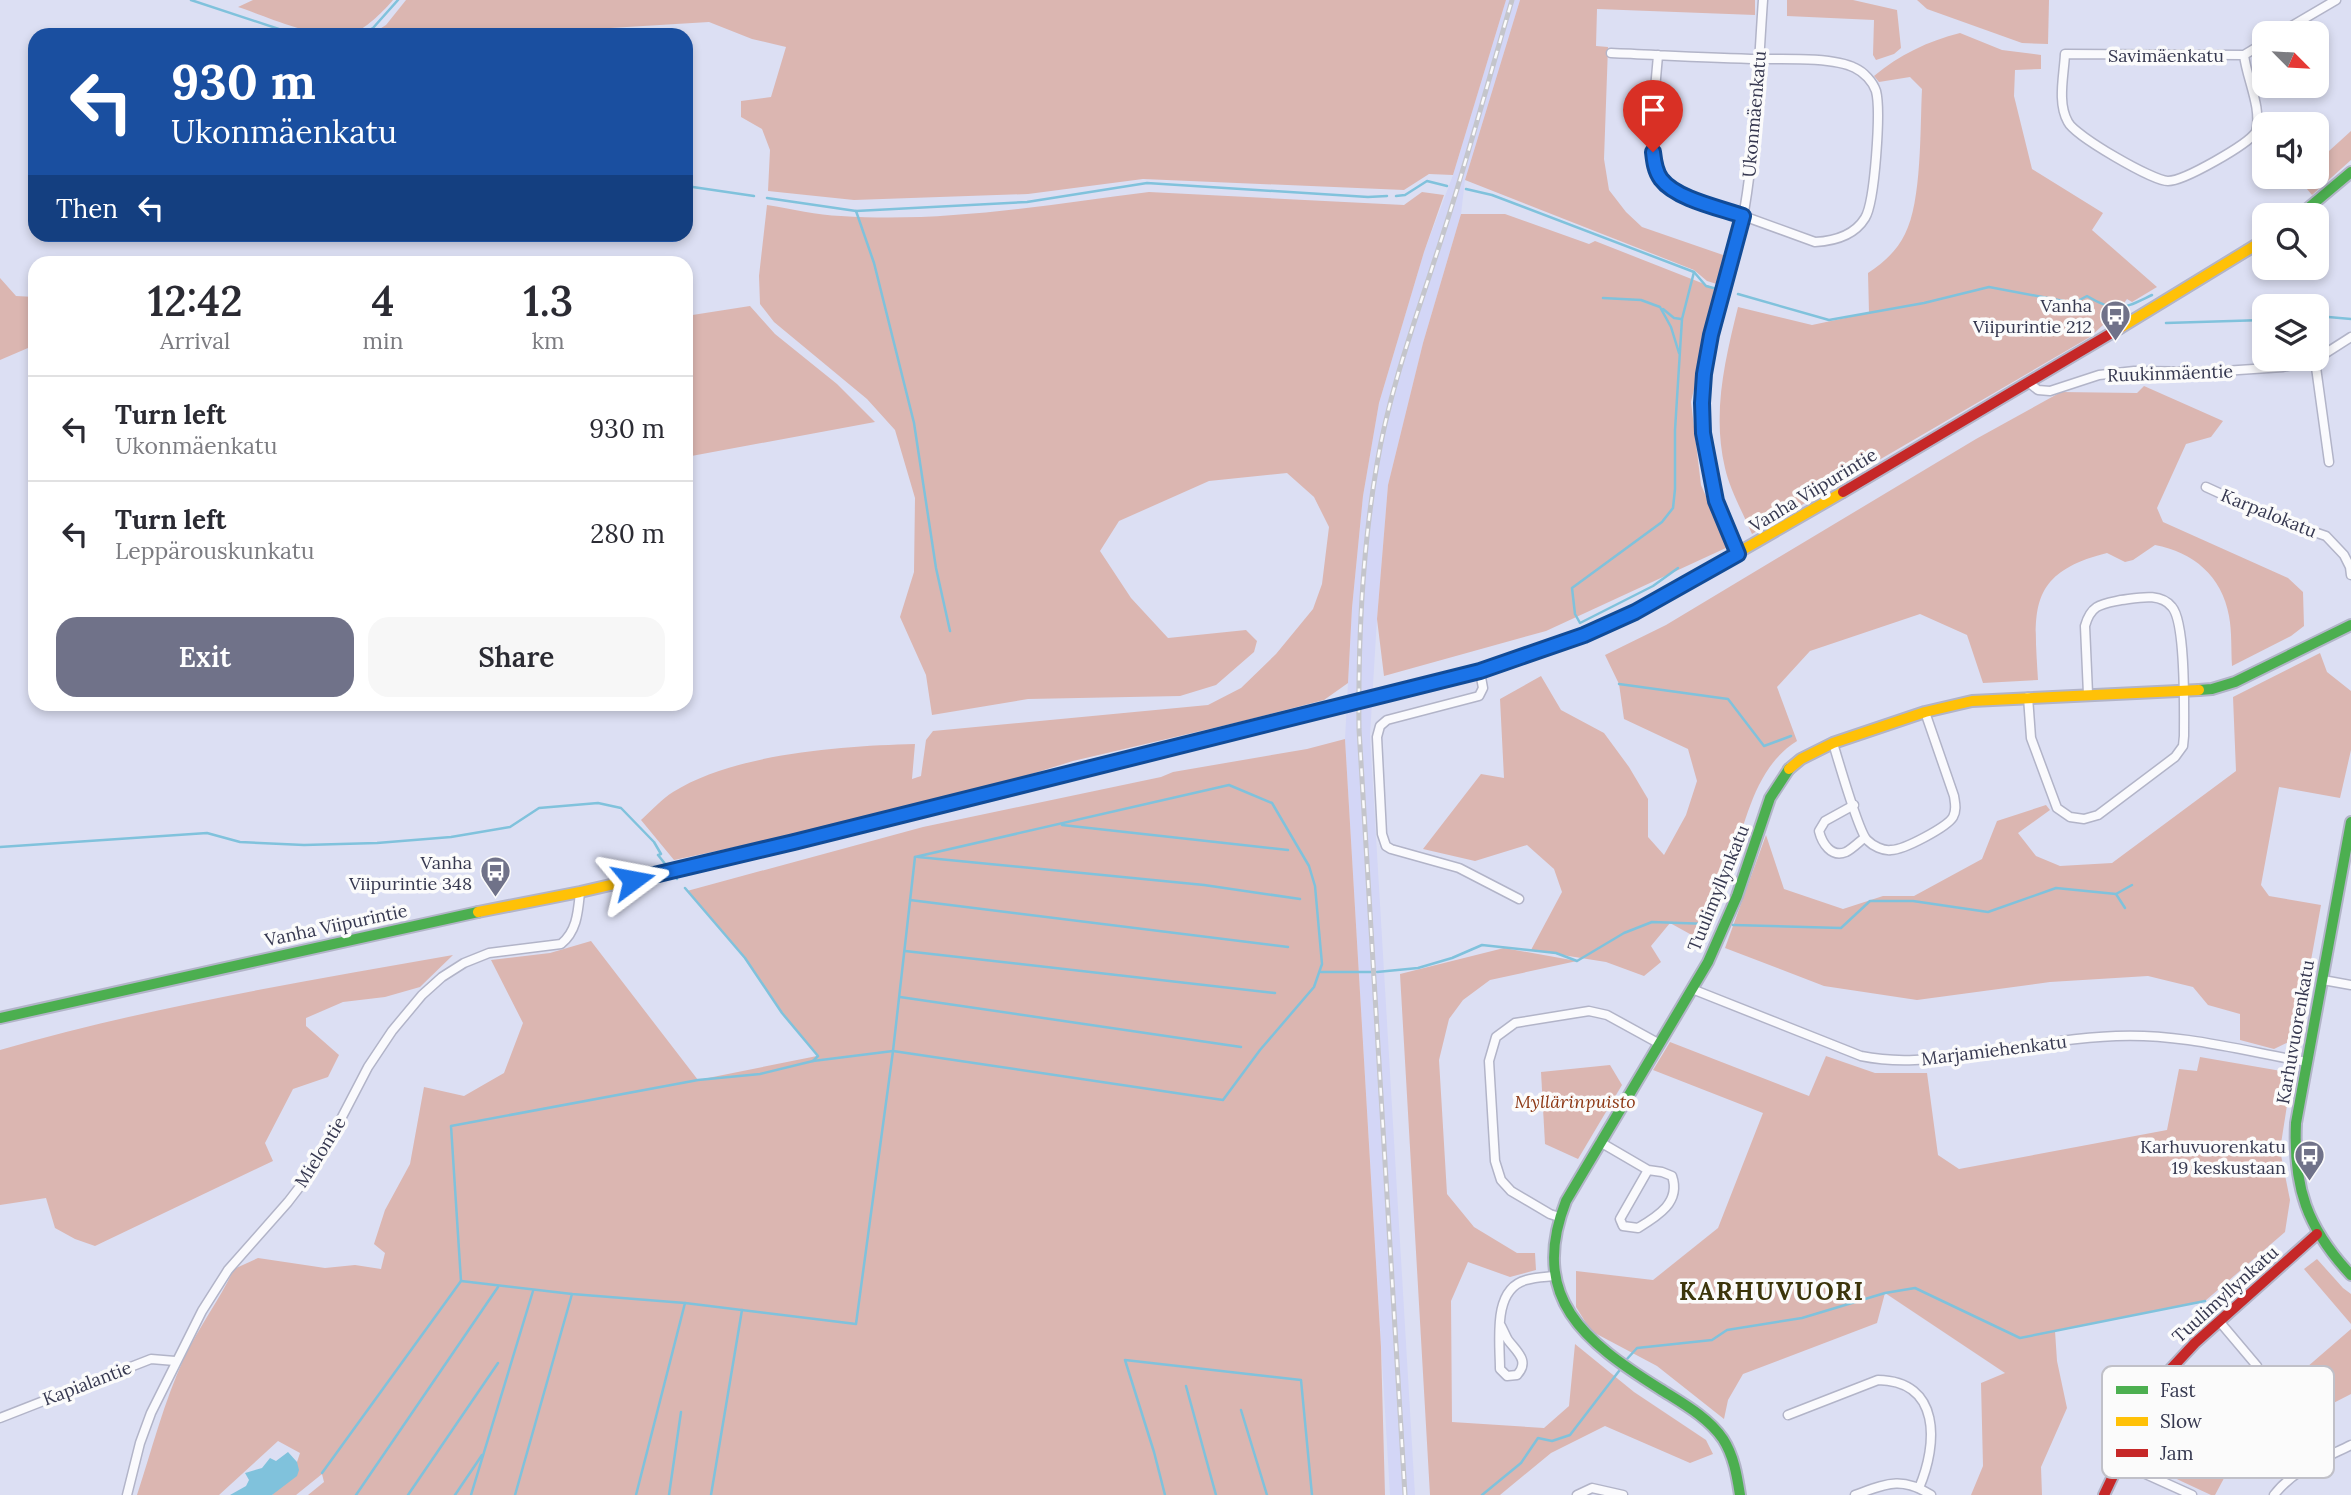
<!DOCTYPE html>
<html lang="en">
<head>
<meta charset="utf-8">
<style>
  :root { --surface:#fff; --page:#f7f7f7; --text:#2b2b33; --muted:#7c7c81; --line:#e1e1e2; --accent:#707289 }
  body { margin:0; font-family:Lora,serif; background:var(--page); color:var(--text); height:100vh; display:flex; flex-direction:column; font-size:26px; white-space:nowrap }
  * { box-sizing:border-box; margin:0 }
  p { font-size:23px; color:var(--muted) }
  .icon { flex:none; width:38px; height:38px; fill:none; stroke:currentColor; stroke-width:2; stroke-linecap:round; stroke-linejoin:round }
  .map { position:relative; flex:1; overflow:hidden }
  .side { position:absolute; left:28px; top:256px; width:665px; height:455px; display:flex; flex-direction:column; background:var(--surface); border-radius:21px; box-shadow:0 4px 10px #0003 }
  .side>* { flex:none }
  .banner { position:absolute; left:28px; top:28px; width:665px; height:214px; border-radius:21px; box-shadow:0 4px 10px #0003; background:#1a4fa0; color:#fff; overflow:hidden }
  .needle { width:46px; rotate:114deg }
  .fabs { position:absolute; left:2252px; top:21px; display:grid; gap:14px }
  .fabs a { display:grid; place-items:center; width:77px; height:77px; border-radius:14px; background:var(--surface); box-shadow:0 4px 10px #0003; font-size:35px }
  .pin { position:absolute; display:grid; place-items:center; width:60px; height:60px; color:#fff; margin:-72px -30px; border-radius:50% 50% 50% 0; rotate:-45deg; box-shadow:0 0 7px #0007 }
  .pin .icon { rotate:45deg }
  .me { position:absolute; width:77px; margin:-38px; rotate:77deg; stroke-linejoin:round; filter:drop-shadow(0 0 5px #0008) }
  .turn { display:flex; align-items:center; gap:24px; height:147px; padding:0 28px; font-size:32px }
  .turn .icon { width:91px; height:91px; stroke-width:2.5 }
  .turn b { display:block; font-size:49px; line-height:60px }
  .then { display:flex; align-items:center; height:66px; padding:0 28px; background:#0003; gap:14px; font-size:26px }
  .eta { display:flex; justify-content:space-evenly; align-items:center; height:119px; text-align:center }
  .eta b { font-size:42px; font-weight:600; line-height:49px }
  .action { display:flex; gap:14px; margin-top:auto; padding:14px 28px }
  .action a { flex:1; height:80px; border-radius:21px; background:var(--accent); color:#fff; font-size:28px; font-weight:600; line-height:80px; text-align:center }
  .action a+a { background:var(--page); color:var(--text) }
  ul { padding:0; list-style:none }
  li { display:flex; align-items:center; gap:21px; height:105px; padding:0 28px; border-top:2px solid var(--line) }
  li div { flex:1 }
  li b { display:block; font-size:26px }
  li em { font-style:normal }
  .map>svg:first-child { display:block }
</style>
</head>
<body>
<div class="map">
<svg width="2351" height="1495" viewBox="0 0 2351 1495">
  <rect width="100%" height="100%" fill="#dcdff3"/>
  <path fill="#d3d6f6" d="M1506 0H1520L1465 180 1461 214 1423 343 1388 485 1377 619 1370 735 1415 1495H1390L1345 739 1352 608 1363 496 1379 403 1424 252 1453 175Z"/>
  <g fill="#dbb6b1">
    <path d="M253 0H393C385 10 367 27 356 32 329 45 266 16 238 7Z"/>
    <path d="M406 0H1506L1453 175 1429 174 1404 190 1143 179 1028 194 854 200 768 191 770 150 762 129 741 117V101L771 97 786 47 752 39 709 22 594 29 554 35H370L386 25Z"/>
    <path d="M1520 0H1755V15L1597 9 1596 46 1608 47 1604 159 1609 190 1626 212 1642 227 1726 256 1720 285 1707 281 1694 270 1465 180Z"/>
    <path d="M1787 0H1853L1897 10 1901 48 1894 54 1876 60 1873 55 1874 20 1787 16Z"/>
    <path d="M1917 0H2049L2048 44 2022 43 1927 9Z"/>
    <path d="M1960 33 2002 50 2041 55V69L2015 70 2014 96 2032 169 2103 213 2092 230 2157 287 2132 302 2127 299 2122 306 2109 308 2116 313 2090 337 1752 534C1743 513 1730 490 1725 468 1712 413 1725 360 1738 307L1812 325 1869 313 1868 273C1883 263 1897 251 1905 234 1922 201 1920 128 1922 89L1910 77 1879 82 1874 76C1899 55 1928 41 1960 33Z"/>
    <path d="M2351 131V160L2312 195 2297 177H2317V146L2329 151Z"/>
    <path d="M1149 192 1404 205 1422 192 1444 195 1424 252 1379 403 1363 496 1352 608 1348 683 1324 700 1239 722 1073 761 973 792 864 820 674 860 641 820C651 811 662 799 673 792 736 753 842 746 915 744L912 779 921 776 926 740 933 731 1208 705 1241 688 1276 654 1313 609 1322 584 1329 527 1314 497 1287 473 1209 481 1119 521 1100 551 1131 598 1168 638 1246 630 1257 641 1254 652 1216 685 1180 696 1028 699 932 715 926 675 900 617 914 572 915 498 895 430 867 399 774 322 760 304 759 276 767 205C792 209 817 215 841 216 944 223 1047 205 1149 192Z"/>
    <path d="M1461 214H1505L1589 244 1595 241 1717 289 1691 402 1701 485 1728 547 1546 631 1384 676 1377 619 1388 485 1423 343Z"/>
    <path d="M0 278 16 296 35 297V345L0 360Z"/>
    <path d="M750 306 775 334 837 384 875 422 686 457V316Z"/>
    <path d="M2144 386 2223 421 2211 437 2186 444 2157 508 2163 522 2288 578 2303 592 2304 626 2291 636 2232 666C2231 650 2232 632 2229 616 2222 576 2193 552 2155 545L2133 560 2125 562 2107 553C2027 573 2034 610 2038 680L1983 683 1967 635 1920 614 1810 651 1777 687 1797 741C1755 767 1746 821 1731 865L1723 873 1699 939 1670 923 1651 946 1661 962 1644 976 1606 962 1531 950 1562 892 1554 869 1527 845 1475 861 1423 849 1481 774 1504 778 1500 699 1541 676 1561 710 1604 733 1629 767 1648 799V837L1664 855 1686 815 1697 781 1688 749 1624 719 1619 684 1605 655 1666 625 1976 439 2061 392 2137 393Z"/>
    <path d="M2320 653 2327 672 2351 691V750L2340 798 2279 787 2261 885 2269 896 2321 905 2297 1038 2274 1049 2240 1040V1014L2208 1005 2193 987 2148 976 2050 982 1917 1000 1824 986 1725 948 1766 835 1784 889 1843 909 1883 896H1914L1982 859 1997 821 2046 805 2050 810 2018 833 2036 856 2060 866 2112 863 2236 771 2233 697Z"/>
    <path d="M1345 739 1381 1347 1385 1495H308L324 1482 322 1474 296 1495H272L297 1462 300 1453 278 1441 219 1495H137C152 1449 164 1402 184 1358 199 1327 220 1299 234 1269L258 1258 325 1268 355 1265 381 1269 385 1253 374 1244 385 1210 410 1164 424 1087 464 1096 504 1073 523 1023 491 960 550 953 591 941 698 1080 817 1056 782 1013 745 958 687 891 923 827 1161 777 1173 772 1307 749Z"/>
    <path d="M1504 948 1577 961 1490 980 1463 1000 1449 1019 1439 1060 1447 1194 1474 1227 1517 1253H1535L1536 1270 1510 1277 1468 1262 1451 1301 1452 1422 1544 1428 1569 1406 1575 1344 1634 1392 1706 1440 1713 1454 1690 1463 1605 1426 1551 1453 1500 1495H1430L1400 974Z"/>
    <path d="M453 955 420 987 385 997 343 1002 306 1018V1026L339 1055 328 1077 293 1089 265 1143 273 1161 95 1246 75 1239 55 1228 46 1198 0 1205V1050C148 1007 301 982 453 955Z"/>
    <path d="M1670 1042 1809 1096 1826 1056 1875 1073H1927L1938 1155 1959 1169 2167 1130 2179 1069 2197 1071 2200 1057 2287 1072 2291 1080 2280 1150 2290 1200 2285 1232 2205 1301 2055 1331 2057 1361 2067 1408 2041 1467 2042 1495H1971L1983 1466 1981 1383 2005 1373 1885 1293 1877 1323 1743 1374 1728 1400 1724 1419 1657 1366 1591 1331 1576 1307V1271L1653 1280 1718 1228 1763 1113 1653 1070Z"/>
    <path d="M1610 1065 1622 1085 1578 1159 1545 1144 1541 1072Z"/>
    <path d="M2317 1259 2343 1288 2351 1294V1324L2304 1269Z"/>
    <path d="M2351 1329V1394L2249 1446 2230 1467 2215 1495H2211L2138 1461 2142 1443 2157 1411 2208 1443 2261 1407Z"/>
  </g>
  <path fill="#80c2dc" d="M288 1452 297 1462 299 1470 297 1476 272 1495H230L246 1486 249 1480 245 1473 262 1468 270 1458 276 1461Z"/>
  <g fill="none" stroke-linecap="round" stroke-linejoin="round">
    <g stroke="#80c2dc" stroke-width="2.5">
      <path d="M191 0 297 35"/>
      <path d="M359 35 373 28 398 0"/>
      <path d="M686 186 754 196"/>
      <path d="M1466 189 1492 195 1694 272 1706 286 1717 289"/>
      <path d="M1396 196 1405 195 1427 181 1447 186"/>
      <path d="M767 198 856 211 1027 202 1147 183 1368 197 1387 196"/>
      <path d="M856 211 874 263 914 423 936 568 950 631"/>
      <path d="M1738 294 1829 320 1924 303 1989 287 2074 303 2087 296C2117 314 2122 309 2152 295"/>
      <path d="M1603 298 1641 300 1660 307 1671 327 1679 353"/>
      <path d="M1663 309 1674 318 1681 319"/>
      <path d="M2317 316 2351 319"/>
      <path d="M2166 323 2264 320"/>
      <path d="M1678 568 1653 586 1580 623 1575 614 1572 588 1662 522 1673 508 1675 489V430L1682 319 1694 272"/>
      <path d="M1619 684 1728 699 1764 746 1791 736"/>
      <path d="M1062 825 1288 850"/>
      <path d="M0 847 207 833 240 842 304 845 377 843 451 837 510 827 539 808 598 803 621 808 654 842 661 854 658 855 666 865"/>
      <path d="M918 857 1204 885 1300 899"/>
      <path d="M676 877 677 879"/>
      <path d="M685 888 745 958 782 1013 818 1056 813 1061"/>
      <path d="M2116 894 2125 908"/>
      <path d="M910 900 1288 947"/>
      <path d="M1733 925 1841 928 1870 901H1913L1988 912 2056 888 2116 894 2132 885"/>
      <path d="M905 951 1275 993"/>
      <path d="M1321 972H1371"/>
      <path d="M1377 972 1418 968 1452 958 1482 945 1556 953 1577 961 1624 933 1652 922 1709 924"/>
      <path d="M900 997 1241 1047"/>
      <path d="M461 1281 572 1294 685 1303 856 1324 893 1051 915 857"/>
      <path d="M1627 1359 1637 1348 1712 1340 1727 1330 1802 1318 1885 1293 1915 1288 2020 1338 2205 1301"/>
      <path d="M1186 1386 1216 1495"/>
      <path d="M1241 1410 1267 1495"/>
      <path d="M322 1473 461 1281 451 1126 698 1080 760 1074 813 1061 893 1051 1223 1100 1260 1050 1314 987 1322 964 1315 886 1309 866 1272 803 1229 785 915 857"/>
      <path d="M356 1495 498 1287"/>
      <path d="M408 1495 498 1363"/>
      <path d="M455 1495 482 1455"/>
      <path d="M471 1495 533 1291"/>
      <path d="M515 1495 572 1294"/>
      <path d="M636 1495 685 1303"/>
      <path d="M669 1495 681 1412"/>
      <path d="M711 1495 742 1310"/>
      <path d="M1165 1495 1154 1452 1125 1360 1301 1380 1312 1495"/>
      <path d="M1482 1495 1521 1463 1538 1438 1552 1441 1570 1435 1619 1371"/>
    </g>
    <defs>
      <g id="street">
        <path d="M2280 33 2336 0"/>
        <path d="M1611 53C1660 55 1710 58 1760 59 1784 59 1834 57 1855 68 1864 72 1873 82 1876 91 1881 110 1875 202 1865 218 1854 236 1834 241 1815 242L1680 193C1672 189 1663 184 1658 176 1647 155 1656 82 1658 55"/>
        <path d="M2244 55C2247 80 2262 107 2256 132 2247 145 2184 181 2168 181 2153 181 2075 136 2068 122 2057 103 2064 75 2065 54L2244 55 2264 43"/>
        <path d="M2315 360 2329 462"/>
        <path d="M2028 382 2038 390 2050 391 2099 375 2134 371 2209 372 2283 367 2315 360 2351 337"/>
        <path d="M2206 487 2276 519 2326 536 2344 555 2350 567 2351 575"/>
        <path d="M1738 554C1730 536 1721 518 1715 500 1699 447 1699 390 1711 336 1721 295 1737 255 1744 212 1756 142 1758 71 1763 0"/>
        <path d="M1480 672 1483 688 1479 696 1387 720 1380 726 1377 737 1382 834 1386 846 1391 849 1459 868 1519 899"/>
        <path d="M2028 697 2031 738 2057 808 2070 817 2084 819 2098 815 2175 757 2183 746 2184 736C2184 711 2186 623 2172 607 2160 592 2138 598 2121 600 2102 604 2091 604 2085 626L2088 694"/>
        <path d="M1833 743C1838 760 1859 832 1867 840 1873 846 1883 851 1891 850 1904 850 1947 827 1953 817 1957 810 1955 803 1954 796L1925 712"/>
        <path d="M1854 805 1825 821 1819 831C1822 843 1831 858 1846 852 1852 849 1859 842 1864 838"/>
        <path d="M2323 980 2351 985"/>
        <path d="M1692 989 1861 1056C1900 1064 1934 1059 1973 1054 2020 1047 2068 1038 2116 1036 2180 1033 2244 1051 2307 1062"/>
        <path d="M1600 1142 1648 1170 1620 1219 1623 1226 1638 1228C1658 1216 1681 1202 1672 1176L1662 1172 1648 1170"/>
        <path d="M1559 1217 1550 1214 1511 1191 1501 1180 1495 1161 1489 1061 1496 1037 1515 1023 1589 1011 1607 1015 1658 1043"/>
        <path d="M2219 1321 2257 1366"/>
        <path d="M1500 1324C1503 1329 1505 1335 1508 1340 1517 1352 1530 1361 1517 1375L1507 1376 1500 1369C1500 1341 1492 1289 1526 1280 1535 1277 1545 1277 1554 1276"/>
        <path d="M1788 1415 1878 1380C1941 1381 1938 1444 1919 1488"/>
        <path d="M0 1418 151 1359 175 1361"/>
        <path d="M2119 1462 2192 1495"/>
        <path d="M127 1495 140 1443 151 1413 202 1311 228 1270 288 1202 318 1163 368 1067 392 1031 422 995 442 977 464 963 489 953 561 944C577 931 578 912 580 892"/>
        <path d="M1577 1495 1592 1488 1623 1495"/>
        <path d="M1855 1495C1886 1484 1901 1476 1931 1495"/>
        <path d="M2274 1495C2293 1470 2323 1459 2351 1445"/>
      </g>
      <g id="fast">
        <path d="M2300 215 2351 172"/>
        <path d="M2199 690 2212 689 2235 682 2351 625"/>
        <path d="M2351 822 2296 1123C2293 1187 2307 1228 2351 1275"/>
        <path d="M792 843 1482 671"/>
        <path d="M0 1018 478 912"/>
        <path d="M1740 1495C1737 1476 1734 1456 1723 1439 1708 1417 1682 1403 1660 1389 1585 1342 1528 1298 1566 1201L1708 962 1737 896 1770 798 1789 769"/>
      </g>
      <g id="slow">
        <path d="M2120 328 2264 240"/>
        <path d="M1482 671 1584 635 1635 612 1843 492"/>
        <path d="M1789 769 1801 759 1833 743 1925 712 1972 701 2199 690"/>
        <path d="M478 912 580 892 792 843"/>
      </g>
      <g id="jam">
        <path d="M1843 492 2120 328"/>
        <path d="M2104 1495 2149 1400 2169 1371 2195 1343 2317 1234"/>
      </g>
    </defs>
    <use href="#street" stroke="#b2b4c8" stroke-width="11"/>
    <use href="#fast" stroke="#b2b4c8" stroke-width="14"/>
    <use href="#slow" stroke="#b2b4c8" stroke-width="14"/>
    <use href="#jam" stroke="#b2b4c8" stroke-width="14"/>
    <use href="#street" stroke="#fafafd" stroke-width="8"/>
    <use href="#fast" stroke="#4caf50" stroke-width="10"/>
    <use href="#slow" stroke="#ffc107" stroke-width="10"/>
    <use href="#jam" stroke="#c62828" stroke-width="10"/>
    <defs>
      <path id="rail" d="M1405 1495 1359 729C1358 641 1362 551 1377 464 1390 386 1419 310 1443 234 1468 157 1489 78 1512 0"/>
    </defs>
    <use href="#rail" stroke="#c4c5cb" stroke-width="5"/>
    <use href="#rail" stroke="#fbfbfb" stroke-width="2.5" stroke-dasharray="8" stroke-linecap="butt"/>
  </g>
  <g fill="none" stroke-linecap="round" stroke-linejoin="round">
    <defs>
      <path id="route" d="M633 880 794 842 1480 671 1584 635 1635 612 1738 554 1716 501 1703 433 1702 403 1704 374 1711 335 1743 216C1720 208 1676 199 1661 179 1655 171 1654 161 1653 152"/>
    </defs>
    <use href="#route" stroke="#114b97" stroke-width="18"/>
    <use href="#route" stroke="#1a73e8" stroke-width="12"/>
  </g>
  <defs>
    <symbol id="bus-pin" viewBox="-11 -11 22 30"><path d="M0 17L-7.5 6A9.5 9.5 0 1 1 7.5 6Z" fill="#707289" stroke="#fbfbfb"/><path d="M-5-6H5V4H4V6H2V4H-2V6H-4V4H-5ZM-3.5-4V0h7V-4ZM-3.5 1.2v1.5H-2V1.2ZM2 1.2v1.5H3.5V1.2Z" fill="#fff"/></symbol>
  </defs>
  <g fill-rule="evenodd">
    <use href="#bus-pin" x="2098" y="298" width="35" height="47"/>
    <use href="#bus-pin" x="478" y="854" width="35" height="47"/>
    <use href="#bus-pin" x="2292" y="1138" width="35" height="47"/>
  </g>
  <g text-anchor="middle" dominant-baseline="central" stroke-width="7" stroke-linejoin="round" paint-order="stroke">
    <g font-size="18" fill="#363850" stroke="#fbfbfb">
      <text x="2166" y="55">Savimäenkatu</text>
      <text transform="translate(1754 114) rotate(-85)">Ukonmäenkatu</text>
      <text transform="translate(2170 373) rotate(-2)">Ruukinmäentie</text>
      <text transform="translate(1813 490) rotate(-31)">Vanha Viipurintie</text>
      <text transform="translate(2269 513) rotate(22)">Karpalokatu</text>
      <text transform="translate(1718 888) rotate(-68)">Tuulimyllynkatu</text>
      <text transform="translate(336 925) rotate(-12)">Vanha Viipurintie</text>
      <text transform="translate(2295 1032) rotate(-80)">Karhuvuorenkatu</text>
      <text transform="translate(1994 1050) rotate(-7)">Marjamiehenkatu</text>
      <text transform="translate(320 1152) rotate(-58)">Mielontie</text>
      <text transform="translate(2225 1294) rotate(-42)">Tuulimyllynkatu</text>
      <text transform="translate(87 1383) rotate(-21)">Kapialantie</text>
    </g>
    <g font-size="18" fill="#363850" stroke="#fbfbfb" text-anchor="end">
      <text x="2092" y="305">Vanha<tspan x="2092" dy="21">Viipurintie 212</tspan></text>
      <text x="472" y="862">Vanha<tspan x="472" dy="21">Viipurintie 348</tspan></text>
      <text x="2286" y="1146">Karhuvuorenkatu<tspan x="2286" dy="21">19 keskustaan</tspan></text>
    </g>
    <g font-size="18" font-style="italic" fill="#8d3714" stroke="#fbfbfb">
      <text x="1575" y="1101">Myllärinpuisto</text>
    </g>
    <g font-size="24" font-weight="bold" letter-spacing="2" fill="#3c350b" stroke="#fbfbfb">
      <text x="1772" y="1291">KARHUVUORI</text>
    </g>
  </g>
  <rect x="2102" y="1366" width="232" height="112" rx="10" fill="#fbfbfb" stroke="#c0c0c8" stroke-width="2"/>
  <rect x="2116" y="1386" width="32" height="8" fill="#4caf50"/>
  <rect x="2116" y="1417" width="32" height="9" fill="#ffc107"/>
  <rect x="2116" y="1449" width="32" height="8" fill="#c62828"/>
  <g font-size="19" fill="#363850">
    <text x="2160" y="1397">Fast</text>
    <text x="2160" y="1428">Slow</text>
    <text x="2160" y="1460">Jam</text>
  </g>
</svg>
<div class="fabs">
<a><svg class="needle" viewBox="-14 -14 28 28"><path d="M0-13l5 13h-10z" fill="#e53935"/><path d="M0 13l5-13h-10z" fill="#7c7c81"/></svg></a>
<a><svg class="icon" aria-label="sound" viewBox="0 0 24 24"><path d="M4 9h4l5-4v14l-5-4H4zM17 9q2 3 0 6"/></svg></a>
<a><svg class="icon" aria-label="search" viewBox="0 0 24 24"><circle cx="10" cy="10" r="6"/><path d="M15 15l6 6"/></svg></a>
<a><svg class="icon" aria-label="layers" viewBox="0 0 24 24"><path d="M12 4l9 5-9 5-9-5zM3 14l9 5 9-5"/></svg></a>
</div>
<div class="pin" style="left:1653px;top:152px;background:#d93025"><svg class="icon" aria-label="arrive" viewBox="0 0 24 24"><path d="M6 21V4h12l-3 4 3 4H6"/></svg></div>
<svg class="me" style="left:633px;top:880px" viewBox="-20 -20 40 40"><path d="M0-17L14 15 0 8-14 15z" fill="#1a73e8" stroke="#fff" stroke-width="4"/></svg>
<div class="banner">
<div class="turn"><svg class="icon" aria-label="left" viewBox="0 0 24 24"><path d="M17 20v-9H6M10 6l-5 5 5 5"/></svg><div><b>930 m</b>Ukonmäenkatu</div></div>
<div class="then">Then<svg class="icon" aria-label="left" viewBox="0 0 24 24"><path d="M17 20v-9H6M10 6l-5 5 5 5"/></svg></div>
</div>
<section class="side">
<div class="eta">
<div><b>12:42</b><p>Arrival</p></div>
<div><b>4</b><p>min</p></div>
<div><b>1.3</b><p>km</p></div>
</div>
<ul>
<li><svg class="icon" aria-label="left" viewBox="0 0 24 24"><path d="M17 20v-9H6M10 6l-5 5 5 5"/></svg><div><b>Turn left</b><p>Ukonmäenkatu</p></div><em>930 m</em></li>
<li><svg class="icon" aria-label="left" viewBox="0 0 24 24"><path d="M17 20v-9H6M10 6l-5 5 5 5"/></svg><div><b>Turn left</b><p>Leppärouskunkatu</p></div><em>280 m</em></li>
</ul>
<div class="action"><a>Exit</a><a>Share</a></div>
</section>
</div>
</body>
</html>
